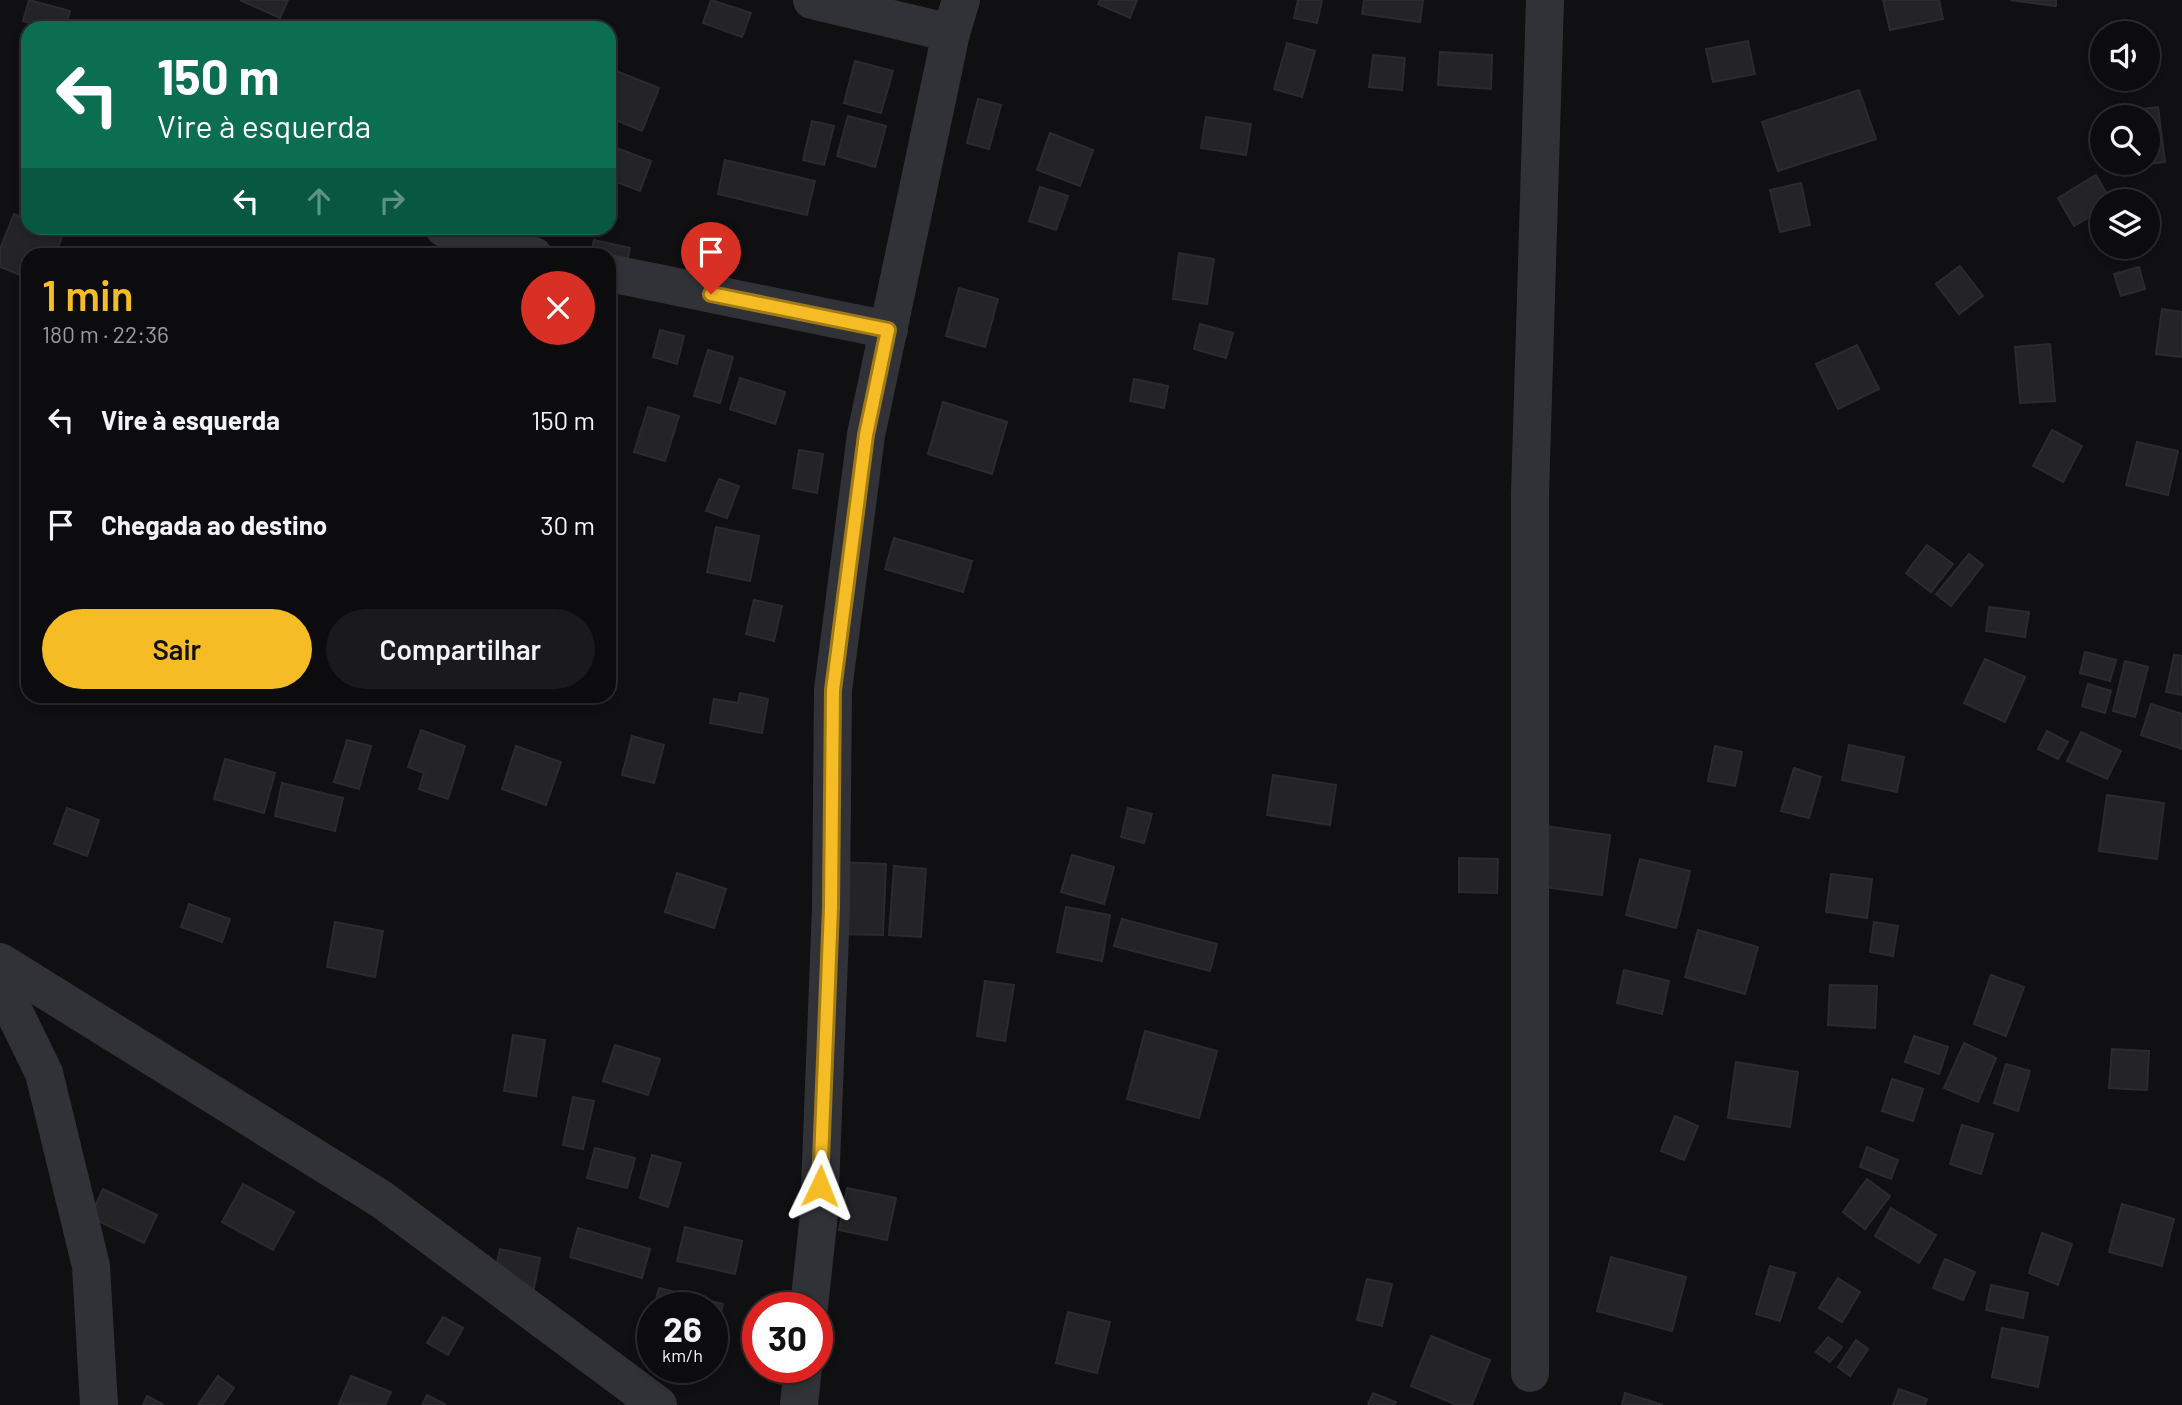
<!DOCTYPE html>
<html lang="pt">
<head>
<meta charset="utf-8">
<style>
  :root { --surface:#0c0c0e; --page:#1a1a1c; --text:#f1f3f6; --muted:#9a9b9e; --line:#2c2c2e; --accent:#f5bc25 }
  body { margin:0; font-family:Barlow,sans-serif; background:var(--page); color:var(--text); height:100vh; display:flex; flex-direction:column; font-size:26px; white-space:nowrap }
  * { box-sizing:border-box; margin:0 }
  p { font-size:23px; color:var(--muted) }
  .icon { flex:none; width:38px; height:38px; fill:none; stroke:currentColor; stroke-width:2; stroke-linecap:round; stroke-linejoin:round }
  .map { position:relative; flex:1; overflow:hidden }
  .drawer { position:absolute; left:21px; top:248px; width:595px; height:455px; display:flex; flex-direction:column; background:var(--surface); border-radius:21px; box-shadow:0 4px 10px #0003,0 0 0 2px var(--line) }
  .drawer>* { flex:none }
  .banner { position:absolute; left:21px; top:21px; width:595px; height:214px; border-radius:21px; box-shadow:0 4px 10px #0003,0 0 0 2px var(--line); background:#0b6e4f; color:#fff; overflow:hidden }
  .fabs { position:absolute; left:2090px; top:21px; display:grid; gap:14px }
  .fabs a { display:grid; place-items:center; width:70px; height:70px; border-radius:50%; background:var(--surface); box-shadow:0 4px 10px #0003,0 0 0 2px var(--line); font-size:35px }
  .speed { position:absolute; left:637px; top:1292px; display:flex; gap:14px; font-size:35px; font-weight:700; text-align:center }
  .speed>* { display:grid; place-content:center; width:91px; height:91px; border-radius:50%; background:var(--surface); box-shadow:0 4px 10px #0003,0 0 0 2px var(--line); line-height:1 }
  .speed small { font-size:18px; font-weight:400 }
  .speed .limit { border:10px solid #d22; background:#fff; color:#111 }
  .pin { position:absolute; display:grid; place-items:center; width:60px; height:60px; color:#fff; margin:-72px -30px; border-radius:50% 50% 50% 0; rotate:-45deg; box-shadow:0 0 7px #0007 }
  .pin .icon { rotate:45deg }
  .me { position:absolute; width:77px; margin:-38px; rotate:2deg; stroke-linejoin:round; filter:drop-shadow(0 0 5px #0008) }
  .turn { display:flex; align-items:center; gap:24px; height:147px; padding:0 21px; font-size:32px }
  .turn .icon { width:91px; height:91px; stroke-width:2.5 }
  .turn b { display:block; font-size:49px; line-height:60px }
  .lanes { display:flex; align-items:center; height:66px; padding:0 21px; background:#0003; justify-content:center; gap:35px; direction:ltr }
  .lanes .off { opacity:.35 }
  .round { display:grid; place-items:center; flex:none; width:74px; height:74px; border-radius:37px; background:var(--page) }
  .overview { display:flex; align-items:center; justify-content:space-between; height:119px; padding:0 21px }
  h1 { font-size:42px; font-weight:600; line-height:52px; color:var(--accent) }
  .action { display:flex; gap:14px; margin-top:auto; padding:14px 21px }
  .action a { flex:1; height:80px; border-radius:42px; background:var(--accent); color:#111; font-size:28px; font-weight:600; line-height:80px; text-align:center }
  .action a+a { background:var(--page); color:var(--text) }
  ul { padding:0; list-style:none }
  li { display:flex; align-items:center; gap:21px; height:105px; padding:0 21px }
  li div { flex:1 }
  li b { display:block; font-size:26px }
  li em { font-style:normal }
  .map>svg:first-child { display:block }
</style>
</head>
<body>
<div class="map">
<svg width="2182" height="1405" viewBox="0 0 2182 1405">
  <rect width="100%" height="100%" fill="#101012"/>
  <g fill="#242326" stroke="#2b2a2e" stroke-width="2">
    <path d="M29 0 70 11 65 28H45L23 21Z"/>
    <path d="M240 0H288L280 18Z"/>
    <path d="M711 0 751 13 742 37 703 23Z"/>
    <path d="M1100 0H1137L1130 18 1098 4Z"/>
    <path d="M1298 0H1322L1317 23 1294 18Z"/>
    <path d="M1364 0H1423L1420 22 1362 14Z"/>
    <path d="M1883 0H1939L1943 19 1890 30Z"/>
    <path d="M2010 0H2056V6Z"/>
    <path d="M444 21 467 28H442Z"/>
    <path d="M1748 41 1755 74 1713 82 1706 49Z"/>
    <path d="M1287 43 1315 51 1302 97 1274 89Z"/>
    <path d="M1440 52 1492 55 1491 89 1438 85Z"/>
    <path d="M1373 55 1405 58 1402 90 1369 87Z"/>
    <path d="M855 61 893 71 881 113 844 103Z"/>
    <path d="M609 68 659 88 642 131 609 117Z"/>
    <path d="M1859 90 1876 139 1778 171 1762 122Z"/>
    <path d="M978 99 1001 105 989 149 967 143Z"/>
    <path d="M2158 107 2165 162 2125 167V163H2147V117H2107L2106 113Z"/>
    <path d="M848 116 886 126 875 167 837 156Z"/>
    <path d="M1206 117 1251 124 1246 155 1201 148Z"/>
    <path d="M812 121 834 126 824 165 803 160Z"/>
    <path d="M1050 133 1093 150 1080 186 1037 170Z"/>
    <path d="M609 145 651 161 640 191 609 179Z"/>
    <path d="M725 160 815 181 807 215 718 194Z"/>
    <path d="M2096 175 2111 201H2102V210L2074 226 2058 198Z"/>
    <path d="M1801 183 1810 225 1780 232 1770 190Z"/>
    <path d="M1040 187 1068 196 1056 230 1029 221Z"/>
    <path d="M14 214 28 220V228H46L63 234 55 256H28V278L0 267V249Z"/>
    <path d="M594 240 630 248 623 280 609 256H590Z"/>
    <path d="M1179 253 1214 259 1207 304 1173 299Z"/>
    <path d="M1960 266 1983 296 1959 314 1936 284Z"/>
    <path d="M2139 267 2145 289 2121 296 2114 274Z"/>
    <path d="M959 288 998 299 985 347 946 336Z"/>
    <path d="M2162 309 2182 312V357L2156 354Z"/>
    <path d="M1200 324 1233 333 1226 358 1194 349Z"/>
    <path d="M660 330 684 336 677 364 653 357Z"/>
    <path d="M2050 344 2055 401 2020 403 2015 347Z"/>
    <path d="M1857 345 1879 389 1838 409 1816 364Z"/>
    <path d="M708 350 733 357 720 403 694 396Z"/>
    <path d="M740 378 785 392 775 424 730 409Z"/>
    <path d="M1134 379 1168 386 1164 408 1130 401Z"/>
    <path d="M943 402 1007 422 992 474 928 454Z"/>
    <path d="M648 407 679 416 665 461 634 452Z"/>
    <path d="M2052 430 2082 446 2063 482 2033 466Z"/>
    <path d="M2137 442 2178 451 2168 495 2126 485Z"/>
    <path d="M799 450 823 454 817 493 793 488Z"/>
    <path d="M719 479 739 486 727 518 706 511Z"/>
    <path d="M716 527 759 536 750 581 707 572Z"/>
    <path d="M894 538 972 561 963 592 885 569Z"/>
    <path d="M1927 545 1953 564 1931 592 1906 573Z"/>
    <path d="M1969 554 1983 565 1951 606 1936 594Z"/>
    <path d="M754 600 782 606 774 641 746 634Z"/>
    <path d="M1989 607 2029 612 2025 637 1986 631Z"/>
    <path d="M2085 652 2116 660 2110 681 2080 673Z"/>
    <path d="M2174 655 2182 656V695L2166 692Z"/>
    <path d="M1985 659 2025 677 2005 722 1964 703Z"/>
    <path d="M2125 661 2148 667 2135 717 2113 711Z"/>
    <path d="M2088 684 2111 691 2105 713 2082 706Z"/>
    <path d="M740 693 768 699 762 733 710 723 714 699 738 703Z"/>
    <path d="M2151 704 2182 714V749L2141 735Z"/>
    <path d="M421 730 465 746 448 799 419 789 424 773 408 767Z"/>
    <path d="M2047 731 2068 742 2058 759 2038 749Z"/>
    <path d="M2081 732 2121 751 2107 779 2067 761Z"/>
    <path d="M632 736 664 745 654 783 622 775Z"/>
    <path d="M347 740 371 746 359 789 334 782Z"/>
    <path d="M1849 745 1904 757 1897 792 1842 780Z"/>
    <path d="M516 746 561 762 546 805 502 789Z"/>
    <path d="M1715 746 1742 752 1735 786 1708 781Z"/>
    <path d="M225 759 275 773 264 813 214 799Z"/>
    <path d="M1794 768 1821 777 1809 818 1781 811Z"/>
    <path d="M1273 775 1336 785 1330 825 1267 815Z"/>
    <path d="M282 783 343 798 335 831 275 816Z"/>
    <path d="M2107 795 2164 803 2157 859 2099 851Z"/>
    <path d="M67 808 99 820 87 856 54 844Z"/>
    <path d="M1128 808 1152 814 1144 843 1121 837Z"/>
    <path d="M1545 826 1610 835 1602 895 1537 886Z"/>
    <path d="M1072 855 1114 867 1104 904 1061 892Z"/>
    <path d="M1459 858 1498 859 1497 893 1459 892Z"/>
    <path d="M1640 859 1690 871 1676 928 1626 915Z"/>
    <path d="M838 862 886 864 883 935 836 934Z"/>
    <path d="M894 866 926 869 921 937 889 935Z"/>
    <path d="M677 873 726 889 714 928 665 912Z"/>
    <path d="M1831 874 1872 879 1867 918 1826 912Z"/>
    <path d="M189 904 230 919 222 942 181 927Z"/>
    <path d="M1066 907 1110 915 1102 961 1057 952Z"/>
    <path d="M1122 919 1217 944 1210 971 1114 946Z"/>
    <path d="M335 922 383 931 375 977 327 967Z"/>
    <path d="M1874 922 1898 926 1893 956 1870 952Z"/>
    <path d="M1698 930 1758 947 1745 994 1685 977Z"/>
    <path d="M1624 970 1669 981 1662 1014 1617 1003Z"/>
    <path d="M1991 975 2024 987 2006 1036 1974 1024Z"/>
    <path d="M985 981 1014 985 1005 1041 977 1036Z"/>
    <path d="M1830 985 1877 986 1875 1028 1828 1025Z"/>
    <path d="M1145 1031 1217 1051 1199 1118 1127 1099Z"/>
    <path d="M513 1035 545 1040 536 1096 504 1091Z"/>
    <path d="M1914 1036 1948 1047 1939 1074 1905 1062Z"/>
    <path d="M1964 1043 1996 1058 1978 1102 1944 1088Z"/>
    <path d="M615 1045 660 1059 648 1095 603 1081Z"/>
    <path d="M2112 1049 2149 1051 2147 1090 2109 1088Z"/>
    <path d="M1736 1062 1798 1072 1790 1127 1728 1118Z"/>
    <path d="M2006 1064 2030 1071 2018 1111 1994 1103Z"/>
    <path d="M1892 1079 1923 1089 1913 1121 1882 1111Z"/>
    <path d="M573 1097 594 1101 583 1149 563 1145Z"/>
    <path d="M1675 1116 1698 1126 1684 1160 1661 1151Z"/>
    <path d="M1962 1125 1993 1134 1981 1174 1950 1164Z"/>
    <path d="M1867 1147 1898 1160 1891 1179 1860 1167Z"/>
    <path d="M595 1148 635 1158 627 1188 587 1178Z"/>
    <path d="M652 1155 681 1163 668 1207 640 1198Z"/>
    <path d="M1867 1179 1890 1196 1865 1229 1843 1212Z"/>
    <path d="M243 1184 294 1212 273 1250 222 1222Z"/>
    <path d="M847 1188 896 1198 887 1240 839 1230Z"/>
    <path d="M103 1189 157 1215 144 1243 90 1217Z"/>
    <path d="M2122 1204 2174 1219 2162 1266 2109 1252Z"/>
    <path d="M1891 1208 1936 1235 1919 1263 1875 1236Z"/>
    <path d="M685 1227 742 1241 735 1274 677 1261Z"/>
    <path d="M578 1228 650 1249 642 1278 570 1257Z"/>
    <path d="M2042 1233 2072 1244 2058 1285 2029 1273Z"/>
    <path d="M500 1249 540 1258 531 1303 490 1294Z"/>
    <path d="M1611 1257 1686 1277 1672 1331 1597 1311Z"/>
    <path d="M1945 1259 1975 1272 1963 1300 1933 1288Z"/>
    <path d="M1770 1266 1795 1273 1780 1321 1756 1314Z"/>
    <path d="M1838 1278 1860 1292 1842 1322 1819 1308Z"/>
    <path d="M1367 1279 1392 1284 1382 1326 1357 1320Z"/>
    <path d="M1991 1285 2028 1293 2023 1318 1986 1310Z"/>
    <path d="M659 1288 723 1304 712 1349V1307H654Z"/>
    <path d="M1068 1312 1110 1322 1097 1373 1056 1363Z"/>
    <path d="M653 1314V1347L645 1345Z"/>
    <path d="M443 1317 463 1328 448 1355 427 1343Z"/>
    <path d="M2002 1328 2048 1337 2038 1387 1992 1377Z"/>
    <path d="M1431 1336 1490 1360 1472 1405H1457L1411 1386Z"/>
    <path d="M1828 1337 1842 1347 1830 1362 1816 1352Z"/>
    <path d="M1856 1340 1868 1349 1850 1376 1838 1367Z"/>
    <path d="M218 1376 234 1388 222 1405H198Z"/>
    <path d="M351 1376 391 1392 385 1405 339 1404Z"/>
    <path d="M1899 1389 1927 1399 1925 1405H1893Z"/>
    <path d="M1373 1393 1396 1402 1395 1405H1368Z"/>
    <path d="M1625 1393 1663 1405H1622Z"/>
    <path d="M427 1395 446 1405H422Z"/>
    <path d="M147 1396 164 1405H143Z"/>
  </g>
  <g fill="none" stroke-linecap="round" stroke-linejoin="round">
    <g stroke="#313237" stroke-width="38">
      <path d="M812 0 951 33"/>
      <path d="M444 228 534 256"/>
      <path d="M609 273 889 330"/>
      <path d="M0 962 381 1199 658 1405"/>
      <path d="M0 983 44 1073 91 1266 99 1405"/>
      <path d="M809 1307 819 1214 831 908 833 690 866 435 951 33 961 0"/>
      <path d="M1530 1373V494L1545 0"/>
      <path d="M799 1405 803 1367"/>
    </g>
  </g>
  <g fill="none" stroke-linecap="round" stroke-linejoin="round">
    <defs>
      <path id="route" d="M711 294 888 330 866 435 833 690 831 908 820 1186"/>
    </defs>
    <use href="#route" stroke="#9f7a18" stroke-width="18"/>
    <use href="#route" stroke="#f5bc25" stroke-width="12"/>
  </g>
</svg>
<div class="fabs">
<a><svg class="icon" aria-label="sound" viewBox="0 0 24 24"><path d="M4 9h4l5-4v14l-5-4H4zM17 9q2 3 0 6"/></svg></a>
<a><svg class="icon" aria-label="search" viewBox="0 0 24 24"><circle cx="10" cy="10" r="6"/><path d="M15 15l6 6"/></svg></a>
<a><svg class="icon" aria-label="layers" viewBox="0 0 24 24"><path d="M12 4l9 5-9 5-9-5zM3 14l9 5 9-5"/></svg></a>
</div>
<div class="speed"><div>26<small>km/h</small></div><div class="limit">30</div></div>
<div class="pin" style="left:711px;top:294px;background:#d93025"><svg class="icon" aria-label="arrive" viewBox="0 0 24 24"><path d="M6 21V4h12l-3 4 3 4H6"/></svg></div>
<svg class="me" style="left:820px;top:1186px" viewBox="-20 -20 40 40"><path d="M0-17L14 15 0 8-14 15z" fill="#f5bc25" stroke="#fff" stroke-width="4"/></svg>
<div class="banner">
<div class="turn"><svg class="icon" aria-label="left" viewBox="0 0 24 24"><path d="M17 20v-9H6M10 6l-5 5 5 5"/></svg><div><b>150 m</b>Vire à esquerda</div></div>
<div class="lanes"><svg class="icon" aria-label="left" viewBox="0 0 24 24"><path d="M17 20v-9H6M10 6l-5 5 5 5"/></svg><svg class="icon off" aria-label="ahead" viewBox="0 0 24 24"><path d="M12 20V5M6 11l6-6 6 6"/></svg><svg class="icon off" aria-label="right" viewBox="0 0 24 24"><path d="M7 20v-9h11M14 6l5 5-5 5"/></svg></div>
</div>
<section class="drawer">
<div class="overview"><div><h1>1 min</h1><p>180 m · 22:36</p></div><a class="round" style="background:#d93025;color:#fff"><svg class="icon" aria-label="close" viewBox="0 0 24 24"><path d="M6 6l12 12M18 6L6 18"/></svg></a></div>
<ul>
<li><svg class="icon" aria-label="left" viewBox="0 0 24 24"><path d="M17 20v-9H6M10 6l-5 5 5 5"/></svg><div><b>Vire à esquerda</b></div><em>150 m</em></li>
<li><svg class="icon" aria-label="arrive" viewBox="0 0 24 24"><path d="M6 21V4h12l-3 4 3 4H6"/></svg><div><b>Chegada ao destino</b></div><em>30 m</em></li>
</ul>
<div class="action"><a>Sair</a><a>Compartilhar</a></div>
</section>
</div>
</body>
</html>
